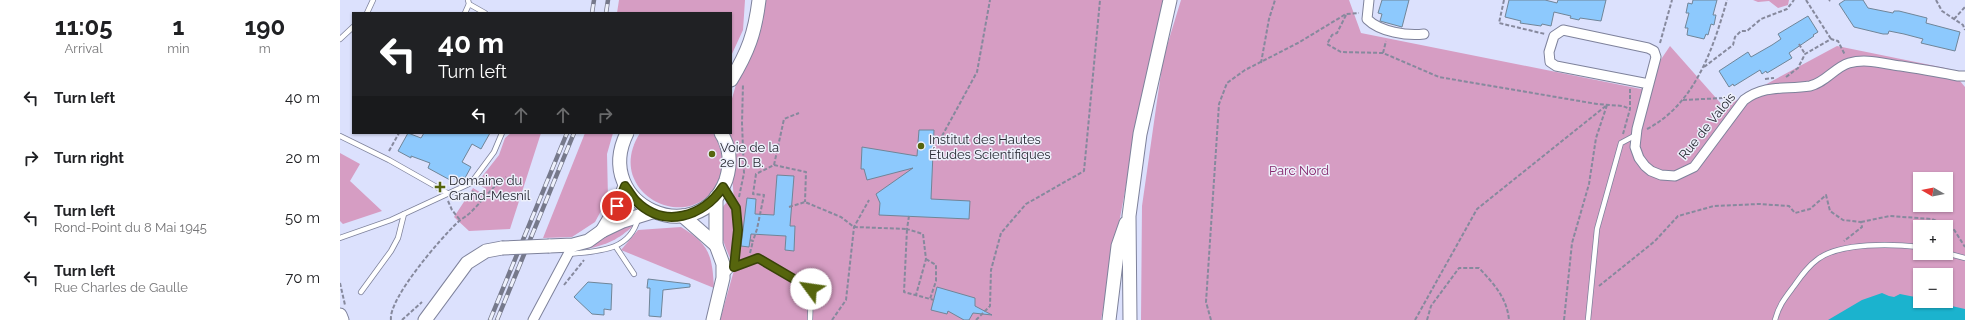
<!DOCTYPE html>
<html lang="en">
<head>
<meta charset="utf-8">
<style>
  :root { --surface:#fff; --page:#f6f6f6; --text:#202124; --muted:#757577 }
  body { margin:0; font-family:Raleway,sans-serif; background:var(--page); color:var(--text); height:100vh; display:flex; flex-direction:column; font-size:15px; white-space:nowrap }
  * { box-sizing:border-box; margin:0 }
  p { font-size:13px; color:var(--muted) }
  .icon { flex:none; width:22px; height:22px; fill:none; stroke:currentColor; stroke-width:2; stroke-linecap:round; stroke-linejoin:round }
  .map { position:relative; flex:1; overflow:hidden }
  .side { display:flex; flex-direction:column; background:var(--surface); width:340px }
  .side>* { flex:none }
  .guide { position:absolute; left:12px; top:12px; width:380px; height:122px; border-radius:0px; box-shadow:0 1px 3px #0004; background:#202124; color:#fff; overflow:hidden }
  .needle { width:26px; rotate:279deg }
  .tools { position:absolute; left:1573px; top:172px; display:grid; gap:8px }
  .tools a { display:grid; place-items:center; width:40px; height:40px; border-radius:0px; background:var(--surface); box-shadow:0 1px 3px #0004; font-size:20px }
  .pin { position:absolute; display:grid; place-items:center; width:34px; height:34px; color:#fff; margin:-17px; border:2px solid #fff; border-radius:50%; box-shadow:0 1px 4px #0007 }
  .me { position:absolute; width:44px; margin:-22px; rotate:301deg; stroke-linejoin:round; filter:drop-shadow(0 0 3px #0008) }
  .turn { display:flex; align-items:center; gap:14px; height:84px; padding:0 20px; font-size:18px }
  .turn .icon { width:52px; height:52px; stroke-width:2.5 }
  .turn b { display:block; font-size:28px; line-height:34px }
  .lanes { display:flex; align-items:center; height:38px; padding:0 20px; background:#0003; justify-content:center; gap:20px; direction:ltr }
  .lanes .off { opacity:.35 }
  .eta { display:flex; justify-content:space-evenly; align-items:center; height:68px; text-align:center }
  .eta b { font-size:24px; font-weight:700; line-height:28px }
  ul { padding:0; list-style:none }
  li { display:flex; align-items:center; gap:12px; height:60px; padding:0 20px }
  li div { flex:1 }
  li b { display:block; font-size:15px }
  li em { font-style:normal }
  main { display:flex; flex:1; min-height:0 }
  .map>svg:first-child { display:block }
</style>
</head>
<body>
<main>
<section class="side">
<div class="eta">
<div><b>11:05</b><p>Arrival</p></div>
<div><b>1</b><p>min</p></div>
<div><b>190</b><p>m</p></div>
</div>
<ul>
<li><svg class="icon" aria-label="left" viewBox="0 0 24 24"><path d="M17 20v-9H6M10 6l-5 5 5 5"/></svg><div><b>Turn left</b></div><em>40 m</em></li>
<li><svg class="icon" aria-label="right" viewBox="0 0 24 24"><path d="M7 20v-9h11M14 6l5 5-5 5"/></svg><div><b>Turn right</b></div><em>20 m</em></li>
<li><svg class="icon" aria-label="left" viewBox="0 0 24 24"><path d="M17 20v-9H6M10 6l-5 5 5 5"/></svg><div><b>Turn left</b><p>Rond-Point du 8 Mai 1945</p></div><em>50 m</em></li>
<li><svg class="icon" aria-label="left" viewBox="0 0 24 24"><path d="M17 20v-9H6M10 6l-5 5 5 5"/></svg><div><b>Turn left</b><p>Rue Charles de Gaulle</p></div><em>70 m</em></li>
</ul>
</section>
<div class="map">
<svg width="1625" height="320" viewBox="0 0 1625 320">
  <rect width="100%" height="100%" fill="#dce1fd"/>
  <g fill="#d69dc3" fill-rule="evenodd">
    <path d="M279 0H405L403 30 391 56V13H277Z"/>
    <path d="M420 0H831L796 132 761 320H380L398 256 389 133H391V102Z"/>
    <path d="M841 0H1009L1021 33 1301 89 1330 46 1384 107 1497 46 1610 69 1625 87V320H801L802 206 823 59ZM1580 179H1606V205H1580ZM1580 227H1606V253H1580ZM1580 275H1606V301H1580Z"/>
    <path d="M1413 0H1449L1448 5 1438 8 1429 1 1418 2Z"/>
    <path d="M171 133H201L170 229 129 231 114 217 133 188 143 194 146 189 137 183 159 155 165 138Z"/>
    <path d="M245 133H273L267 154 268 198 255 222 232 237 203 238Z"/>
    <path d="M300 133H373C382 147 385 163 379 179 354 239 261 194 300 133Z"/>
    <path d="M0 153 20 164 10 181 42 211 3 224 0 221Z"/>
    <path d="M387 202C397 214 400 244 390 258 383 242 372 216 387 202Z"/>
    <path d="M294 222V225C278 240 268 244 247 249L244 248 275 228Z"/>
    <path d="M341 227C370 245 372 255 374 288L281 250 298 230Z"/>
  </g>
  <path fill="#1bb3ce" d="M1542 293 1549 296 1554 297 1560 294 1580 298V301H1589L1625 309V320H1488L1522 300Z"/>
  <g fill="#8dc9fd" stroke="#708598">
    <path d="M1042 0H1069L1062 27 1040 21 1042 14 1038 13Z"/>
    <path d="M1169 0H1205L1217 3 1218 0H1266L1261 21 1240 18 1239 20 1230 18 1231 16 1214 12 1211 26 1202 24 1201 26 1180 23 1181 21 1165 17Z"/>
    <path d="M1353 0H1377L1373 15H1376L1374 25 1371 24 1368 35 1366 34 1364 39 1347 35 1348 28H1345L1349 13H1346L1348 3 1352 4Z"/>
    <path d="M1505 0H1523L1528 8 1553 13 1554 11H1559L1587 18 1586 23 1620 32 1615 51 1581 43 1583 39 1564 34 1549 31 1548 34H1543L1514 27 1499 4Z"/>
    <path d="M1468 16 1478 32 1473 35 1474 36 1449 53 1452 58 1427 73 1426 71 1422 74 1420 70 1394 86 1393 84 1389 87 1379 71 1408 52 1411 57 1432 45 1441 39 1438 34Z"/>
    <path d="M579 130H594L591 199 630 201 629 219 539 215 540 203 536 194 573 168 527 180 524 169H521L522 147 577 156Z"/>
    <path d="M68 133 81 138 84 133H150L141 149 132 144 122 162 131 167 125 178 123 177 120 182 112 177 110 180 88 168 90 163 71 156V158L58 151Z"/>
    <path d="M437 175 454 176 450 226H455L454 251 445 250 446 236 411 234 409 247 401 246 407 198 416 199 415 214 434 215Z"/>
    <path d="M308 279 350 284V287L323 290 321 317 309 316 310 288H307Z"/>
    <path d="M248 282 272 284 271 310 264 309V315L252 314 234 297Z"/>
    <path d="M597 287 635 298V306L652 315 633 313 629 320H624L608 311 607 314 591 310Z"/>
  </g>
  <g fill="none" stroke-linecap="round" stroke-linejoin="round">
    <defs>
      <g id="lane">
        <path d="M129 4 145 13"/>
        <path d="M27 13 33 0"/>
        <path d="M125 13 129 4 128 0"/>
        <path d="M0 39 13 27"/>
        <path d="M0 136 49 160 109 194"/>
        <path d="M384 188 396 208 398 230 394 267 386 275"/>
        <path d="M0 238 51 220 131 183 154 152 162 133"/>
        <path d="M276 247 294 274"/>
        <path d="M1606 253 1625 258"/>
        <path d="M229 254C257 251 289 252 298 219"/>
        <path d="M394 267 418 258 471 289 470 320"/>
        <path d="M21 292 51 251 58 238 64 214"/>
        <path d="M1248 320 1257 229 1281 143 1296 135"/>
        <path d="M1435 320C1439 305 1445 298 1454 286 1461 276 1468 266 1478 259 1501 242 1553 244 1580 247"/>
      </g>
      <g id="street">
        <path d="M1029 0 1027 19C1040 32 1067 36 1084 34"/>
        <path d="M1309 84 1216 66 1210 62 1209 52 1214 36 1223 30 1308 48 1314 51 1316 57 1297 129 1295 147 1299 158 1305 166 1311 171 1321 175 1335 176 1354 167 1404 100C1426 84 1445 90 1470 86 1485 83 1495 67 1509 63 1527 58 1543 64 1561 66 1580 69 1599 72 1618 76H1625"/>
        <path d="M193 320 233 245"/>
      </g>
      <g id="secondary">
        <path d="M391 80C408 52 415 33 419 0"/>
        <path d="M287 133C251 206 359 252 386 180 391 164 390 147 381 133"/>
        <path d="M343 216 376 245"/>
        <path d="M262 231 277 206 285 186"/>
        <path d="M209 246 233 245 248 241 262 231 283 221 312 212"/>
        <path d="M0 315 2 320"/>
        <path d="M85 320 127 263 146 251 162 248"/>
        <path d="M373 320 383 278V264L376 245V197"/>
        <path d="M769 320 778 246 786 223"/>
        <path d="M790 320 789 216 800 134 830 0"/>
      </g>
    </defs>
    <use href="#lane" stroke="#7e829b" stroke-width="6"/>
    <use href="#street" stroke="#7e829b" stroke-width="11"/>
    <use href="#secondary" stroke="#7e829b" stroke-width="15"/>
    <g stroke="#86899d" stroke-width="2" stroke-dasharray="4 2" stroke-linecap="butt">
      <path d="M1164 0 1159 23 1205 34"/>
      <path d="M1466 0 1491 39"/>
      <path d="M1596 0 1602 11 1623 25 1625 30"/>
      <path d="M1489 1 1490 0"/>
      <path d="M1006 15 997 33 992 35 987 44 1001 52 1043 53 1099 77 1257 104 1283 106 1290 109"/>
      <path d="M1614 19 1625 7"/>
      <path d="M1320 43 1332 0"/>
      <path d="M1459 44 1465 54"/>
      <path d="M1043 53 1046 41"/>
      <path d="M921 63 929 19 935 0"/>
      <path d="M1364 67 1393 45 1395 37 1401 31H1407L1421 19 1447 9 1454 0"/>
      <path d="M1446 77 1458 68 1465 54 1491 39 1498 41 1505 55"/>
      <path d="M1425 79 1434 78"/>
      <path d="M1343 100 1384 98 1392 100"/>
      <path d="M1307 129C1355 104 1373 49 1387 0"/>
      <path d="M1283 134 1290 109V89"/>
      <path d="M602 136 637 72 650 0"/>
      <path d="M49 151 59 133"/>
      <path d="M434 165 444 119 459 113"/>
      <path d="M132 191 143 199"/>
      <path d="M399 197 404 173 402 123 403 84"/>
      <path d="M108 201 112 210 120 220"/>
      <path d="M449 207 465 202 501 217 514 227 567 229 564 292 594 300"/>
      <path d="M569 216 567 229 583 234 586 259 576 295"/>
      <path d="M1521 222 1550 216 1592 219 1613 228 1625 247"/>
      <path d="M410 240 413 241 417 229 424 195 413 194 416 174 434 165 466 172 465 202"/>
      <path d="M410 253 413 241"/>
      <path d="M586 259 596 265V281L590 299"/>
      <path d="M0 283 5 305"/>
      <path d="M224 285 244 260"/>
      <path d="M1259 286 1315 241 1338 216 1374 206 1419 204 1449 206 1455 213 1470 209 1486 195 1490 211 1503 220 1521 222 1522 227 1504 241"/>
      <path d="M51 320C48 299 101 238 117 223 121 219 127 216 131 212 143 200 152 187 166 177"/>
      <path d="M62 320 82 302"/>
      <path d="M492 320 506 300 514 227 529 200"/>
      <path d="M636 320 650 306 651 270 661 233 686 204 744 171 760 0"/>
      <path d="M871 320 866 302 879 104 887 83 905 70 958 43 1006 14 1019 13"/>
      <path d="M1075 320 1137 209 1267 105"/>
      <path d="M1087 320 1091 306 1119 268H1139C1154 284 1167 298 1169 320"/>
      <path d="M1224 320 1232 243 1249 184 1256 138 1267 105"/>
    </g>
    <use href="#lane" stroke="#fff" stroke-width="4.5"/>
    <use href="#street" stroke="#fff" stroke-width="9"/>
    <use href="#secondary" stroke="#fff" stroke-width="13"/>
    <defs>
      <g id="rail">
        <path d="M252 13 254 0"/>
        <path d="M266 13 268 0"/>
        <path d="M150 320 227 133"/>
        <path d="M157 320 234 133"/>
      </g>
    </defs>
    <use href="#rail" stroke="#76798b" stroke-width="4.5"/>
    <use href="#rail" stroke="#edf0fb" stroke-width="3" stroke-dasharray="9" stroke-linecap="butt"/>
    <defs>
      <path id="secondary-bridge" d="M162 248 209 246"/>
    </defs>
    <use href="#secondary-bridge" stroke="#7e829b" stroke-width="15" stroke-linecap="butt"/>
    <use href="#secondary-bridge" stroke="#fff" stroke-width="13"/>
  </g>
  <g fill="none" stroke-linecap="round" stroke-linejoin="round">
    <defs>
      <path id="route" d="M277 206 285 186C289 191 292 197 296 201 324 229 363 217 383 187L396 208 398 230 394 267 418 258 471 289"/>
    </defs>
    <use href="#route" stroke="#384208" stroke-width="10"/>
    <use href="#route" stroke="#56650d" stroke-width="7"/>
  </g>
  <g fill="#56650d" stroke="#edf0fb" stroke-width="1.5">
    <circle cx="581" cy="146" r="4"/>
    <circle cx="372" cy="154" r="4"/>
    <path d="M98 181h4v4h4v4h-4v4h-4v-4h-4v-4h4z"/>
  </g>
  <g text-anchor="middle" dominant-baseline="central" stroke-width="3" stroke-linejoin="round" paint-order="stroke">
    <g font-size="13" fill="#282a34" stroke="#edf0fb">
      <text transform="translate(1367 126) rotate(-51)">Rue de Valois</text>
    </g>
    <g font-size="13" fill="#282a34" stroke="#edf0fb" text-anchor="start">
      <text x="589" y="139">Institut des Hautes<tspan x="589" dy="15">Études Scientifiques</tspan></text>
      <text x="380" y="147">Voie de la<tspan x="380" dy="15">2e D. B.</tspan></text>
      <text x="109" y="180">Domaine du<tspan x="109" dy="15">Grand-Mesnil</tspan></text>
    </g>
    <g font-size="13" fill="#85276d" stroke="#edf0fb">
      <text x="959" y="170">Parc Nord</text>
    </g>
  </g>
</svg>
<div class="tools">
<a><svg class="needle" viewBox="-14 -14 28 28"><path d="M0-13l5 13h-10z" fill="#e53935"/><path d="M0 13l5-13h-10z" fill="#757577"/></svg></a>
<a>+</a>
<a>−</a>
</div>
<div class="pin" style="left:277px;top:206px;background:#d93025"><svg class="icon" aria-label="arrive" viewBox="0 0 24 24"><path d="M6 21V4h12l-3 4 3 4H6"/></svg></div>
<svg class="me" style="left:471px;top:289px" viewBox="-20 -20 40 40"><circle r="19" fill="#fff"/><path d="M0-13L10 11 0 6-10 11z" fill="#56650d"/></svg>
<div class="guide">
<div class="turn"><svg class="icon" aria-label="left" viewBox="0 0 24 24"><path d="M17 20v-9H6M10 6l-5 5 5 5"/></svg><div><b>40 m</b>Turn left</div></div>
<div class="lanes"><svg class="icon" aria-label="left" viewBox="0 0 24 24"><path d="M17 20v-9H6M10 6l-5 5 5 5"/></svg><svg class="icon off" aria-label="ahead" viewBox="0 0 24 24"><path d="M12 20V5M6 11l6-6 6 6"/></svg><svg class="icon off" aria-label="ahead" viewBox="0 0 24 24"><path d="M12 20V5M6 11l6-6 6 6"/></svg><svg class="icon off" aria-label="right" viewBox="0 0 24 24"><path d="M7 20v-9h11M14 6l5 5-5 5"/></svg></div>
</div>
</div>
</main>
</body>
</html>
